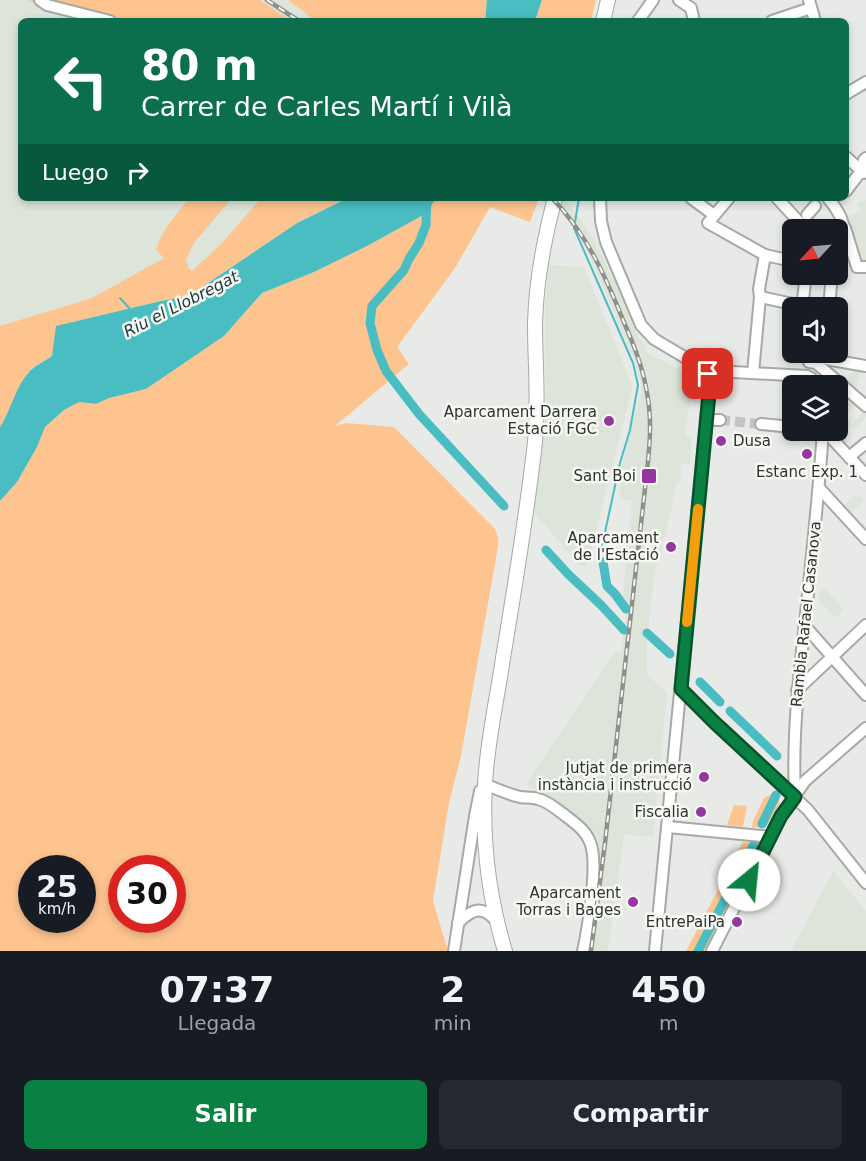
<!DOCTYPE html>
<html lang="es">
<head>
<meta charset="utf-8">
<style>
  :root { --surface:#171b24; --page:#242831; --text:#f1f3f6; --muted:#9ea1a6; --accent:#0b8043 }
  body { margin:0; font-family:"DejaVu Sans",sans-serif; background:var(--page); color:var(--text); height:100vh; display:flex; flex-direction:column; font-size:22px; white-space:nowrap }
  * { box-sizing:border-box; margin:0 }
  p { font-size:20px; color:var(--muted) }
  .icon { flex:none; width:33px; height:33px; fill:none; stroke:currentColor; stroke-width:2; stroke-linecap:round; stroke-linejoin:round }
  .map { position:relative; height:951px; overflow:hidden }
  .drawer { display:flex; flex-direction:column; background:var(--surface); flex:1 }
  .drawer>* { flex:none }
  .banner { position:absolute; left:18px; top:18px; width:831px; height:183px; border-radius:9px; box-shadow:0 3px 9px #0003; background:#0b6e4f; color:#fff; overflow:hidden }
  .needle { width:39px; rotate:244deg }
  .fabs { position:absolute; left:782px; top:219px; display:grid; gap:12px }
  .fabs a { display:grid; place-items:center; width:66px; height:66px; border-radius:9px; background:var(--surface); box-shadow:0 3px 9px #0003; font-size:30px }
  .speed { position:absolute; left:18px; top:855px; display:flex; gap:12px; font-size:30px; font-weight:700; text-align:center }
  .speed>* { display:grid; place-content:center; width:78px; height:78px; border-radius:50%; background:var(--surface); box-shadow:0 3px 9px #0003; line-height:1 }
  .speed small { font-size:15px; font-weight:400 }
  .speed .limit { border:9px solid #d22; background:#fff; color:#111 }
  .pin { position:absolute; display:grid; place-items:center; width:51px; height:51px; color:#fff; margin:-26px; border-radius:12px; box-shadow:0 3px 9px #0006 }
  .me { position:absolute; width:66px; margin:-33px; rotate:28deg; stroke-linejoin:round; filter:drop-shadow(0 0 4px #0008) }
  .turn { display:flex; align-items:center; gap:21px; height:126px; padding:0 24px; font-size:27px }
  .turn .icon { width:78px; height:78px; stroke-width:2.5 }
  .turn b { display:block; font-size:42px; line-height:51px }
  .then { display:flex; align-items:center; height:57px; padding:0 24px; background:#0003; gap:12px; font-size:22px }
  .eta { display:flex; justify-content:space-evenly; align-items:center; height:102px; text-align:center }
  .eta b { font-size:36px; font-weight:800; line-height:42px }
  .button { display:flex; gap:12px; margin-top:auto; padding:12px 24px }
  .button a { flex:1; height:69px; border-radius:9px; background:var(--accent); color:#fff; font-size:24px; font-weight:800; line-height:69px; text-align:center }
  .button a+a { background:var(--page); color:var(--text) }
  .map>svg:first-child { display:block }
</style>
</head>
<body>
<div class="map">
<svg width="866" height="951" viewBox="0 0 866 951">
  <rect width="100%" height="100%" fill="#e8eae7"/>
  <g fill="#dde4d9">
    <path d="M0 0H28L46 8 96 21H21V198H190L170 220 164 258 92 298 0 326Z"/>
    <path d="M260 0H288L316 21H291Z"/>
    <path d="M232 198H261L223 242 192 271 189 269 186 260 194 243Z"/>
    <path d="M549 198H563L572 208 592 236 616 284 640 340H642L644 344 646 352 693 377 685 436 692 437 690 464 682 463 680 483H677L665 538H662L660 557H658L653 584 647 640V675L667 692 653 837 624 835 608 951H586L595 887 598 837 526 784 616 650 621 653 627 608 622 604 632 501 620 499 619 476 642 388 636 364 583 241 576 229Z"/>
    <path d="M866 200V264H858L844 217 860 212 857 203Z"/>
    <path d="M549 265 584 267 631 383 632 389 587 566 580 565 575 560 533 511 544 434 546 405 545 306Z"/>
    <path d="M854 367 863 369 855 392 846 384Z"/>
    <path d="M853 399 857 402 837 423V413Z"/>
    <path d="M866 409V417L855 429 851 425 837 440 835 433 847 421 852 425Z"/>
    <path d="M855 495 857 497 860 495 864 500 848 515 841 508Z"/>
    <path d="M824 587 844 610 835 618 819 601 820 591Z"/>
    <path d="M833 871 866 911V951H791Z"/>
  </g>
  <g fill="#fdc48f" fill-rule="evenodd">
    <path d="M28 0H260L291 21H96L46 8Z"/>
    <path d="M288 0H487L485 21H316Z"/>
    <path d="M542 0H596L591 21H535Z"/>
    <path d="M190 198H232L194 243 186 260 189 269 192 271 223 242 261 198H348L297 223 189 296 161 301 57 326 52 356C44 361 33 366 28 373 16 390 11 410 0 427V326L92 298 164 258 156 250C162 229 176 214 190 198Z"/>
    <path d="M436 198H539L530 222 490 207 455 268 397 347 409 364 335 426 346 423 394 427 495 529 498 538V547L461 756 449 803 433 901 448 951H0V501L17 482 37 447 45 427 64 410 79 402 96 404 109 398 146 389 224 336 262 293 314 272 367 246 427 213ZM32 868H82V920H32ZM122 868H172V920H122Z"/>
    <path d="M775 792 779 797V805L768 825 752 828 753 821 764 798Z"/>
    <path d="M734 805 747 806 743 827 727 825Z"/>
    <path d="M743 842 756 843 759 848 706 951H686Z"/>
  </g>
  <g fill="#49bdc2">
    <path d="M487 0H542L535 21H485Z"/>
    <path d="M348 198H436L427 213 367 246 314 272 262 293 224 336 146 389 109 398 96 404 79 402 64 410 45 427 37 447 17 482 0 501V427C11 410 16 386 29 372 34 366 45 361 52 356L56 326 161 301 189 296 297 223Z"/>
  </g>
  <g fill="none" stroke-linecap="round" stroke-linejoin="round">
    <g stroke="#49bdc2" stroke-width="2">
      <path d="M579 198 574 228 633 363 638 385 630 430 620 463 602 546"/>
      <path d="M120 298 130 309"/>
    </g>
    <g stroke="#49bdc2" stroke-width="9">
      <path d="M427 198 426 225 419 243 409 259 404 270 372 306 370 323 377 350 386 371 419 414 504 506"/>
      <path d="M546 550 568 574 601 605 624 630"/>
      <path d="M603 562 607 586 615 594 626 609"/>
      <path d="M647 633 670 654"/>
      <path d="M700 682 720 702"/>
      <path d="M730 711 777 756"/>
      <path d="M762 824 776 795"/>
      <path d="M698 951 754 844"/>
    </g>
    <path stroke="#c3c5c2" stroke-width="10" stroke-dasharray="10 5" stroke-linecap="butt" d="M720 420 761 424"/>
    <defs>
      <g id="minor">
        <path d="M40 0 47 5 110 21"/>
        <path d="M679 0 691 8 694 21"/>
        <path d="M809 0 815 21"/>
        <path d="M638 21 653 0"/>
        <path d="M772 21 811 8"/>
        <path d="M846 94 866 82"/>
        <path d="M846 157 864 173"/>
        <path d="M846 191 861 171 864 160 866 158"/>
        <path d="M600 198 601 221 606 242 641 325 654 339 701 367 708 374 710 383 655 951"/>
        <path d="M691 198 714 215"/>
        <path d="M729 198 708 223 765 255 792 261"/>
        <path d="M777 198 800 223 803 230"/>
        <path d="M828 198C837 209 846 222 843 236 842 241 839 246 837 251"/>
        <path d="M807 215 815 206"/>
        <path d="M845 228 857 267H866"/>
        <path d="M760 297 802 306"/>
        <path d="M802 308 806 274"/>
        <path d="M829 308 832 274"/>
        <path d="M806 352 809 362 816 363 866 406"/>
        <path d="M826 359 866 366"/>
        <path d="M753 373 760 297 759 289 765 255"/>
        <path d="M708 374 715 371 807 376 811 378 813 386"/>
        <path d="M716 420H720"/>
        <path d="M761 424 792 427"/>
        <path d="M824 430 866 475"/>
        <path d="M849 457 866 443"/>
        <path d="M819 488 866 539"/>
        <path d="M804 625 866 695"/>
        <path d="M681 689 714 722 808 810 866 883"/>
        <path d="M797 690 866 625"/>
        <path d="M485 784C496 789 508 794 520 797 526 798 532 797 538 799 547 801 555 808 562 813 572 821 585 829 590 842 599 862 588 928 583 951"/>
        <path d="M795 797C792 736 799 675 806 614 812 553 819 492 823 430"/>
        <path d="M668 827 771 837"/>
        <path d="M458 923C473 908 483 905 497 922"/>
        <path d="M454 951 475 816 480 791"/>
        <path d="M712 951 781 816 805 781 866 728"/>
      </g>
      <g id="major">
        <path d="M603 21 608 0"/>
        <path d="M505 951C489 898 482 839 485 784 487 742 497 700 503 658 515 586 527 514 535 442 539 403 535 363 535 324 536 281 544 239 555 198"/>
      </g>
    </defs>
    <use href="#minor" stroke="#a7a9a6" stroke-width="14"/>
    <use href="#major" stroke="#a7a9a6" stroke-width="16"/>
    <use href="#minor" stroke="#fff" stroke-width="10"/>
    <use href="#major" stroke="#fff" stroke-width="14"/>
    <defs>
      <g id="rail">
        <path d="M267 0 299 21"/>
        <path d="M552 198C586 233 605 275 623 320 633 343 643 367 647 393 652 419 650 444 647 471L605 843 591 951"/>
      </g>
    </defs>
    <use href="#rail" stroke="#8e908d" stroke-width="4.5"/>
    <use href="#rail" stroke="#f6f8f4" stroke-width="2" stroke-dasharray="7" stroke-linecap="butt"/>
  </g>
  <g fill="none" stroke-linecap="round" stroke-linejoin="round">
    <defs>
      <path id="route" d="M708 374 710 383 681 689 714 722 795 797 781 816 749 880"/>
    </defs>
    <use href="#route" stroke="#07532c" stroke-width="15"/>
    <use href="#route" stroke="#0b8043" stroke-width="10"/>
    <path stroke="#f59e0b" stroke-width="10" d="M687 622 698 509"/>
  </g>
  <g fill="#9537a1" stroke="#f6f8f4" stroke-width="2">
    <circle cx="609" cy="421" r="6"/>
    <circle cx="721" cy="441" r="6"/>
    <circle cx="807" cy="454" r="6"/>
    <rect x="641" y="468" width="16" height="16" rx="3"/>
    <circle cx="671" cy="547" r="6"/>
    <circle cx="704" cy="777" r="6"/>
    <circle cx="701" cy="812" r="6"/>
    <circle cx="633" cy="902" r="6"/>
    <circle cx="737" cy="922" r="6"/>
  </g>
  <g text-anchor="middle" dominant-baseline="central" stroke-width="5" stroke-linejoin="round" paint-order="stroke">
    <g font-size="15" fill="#313230" stroke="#f6f8f4" text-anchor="end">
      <text x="597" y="412">Aparcament Darrera<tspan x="597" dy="17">Estació FGC</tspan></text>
      <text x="733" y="441" text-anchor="start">Dusa</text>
      <text x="807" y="472" text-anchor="middle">Estanc Exp. 1</text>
      <text x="636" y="476">Sant Boi</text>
      <text x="659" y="538">Aparcament<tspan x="659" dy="17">de l'Estació</tspan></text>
      <text x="692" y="768">Jutjat de primera<tspan x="692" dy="17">instància i instrucció</tspan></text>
      <text x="689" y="812">Fiscalia</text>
      <text x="621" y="893">Aparcament<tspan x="621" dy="17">Torras i Bages</tspan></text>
      <text x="725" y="922">EntrePaiPa</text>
    </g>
    <g font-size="15" fill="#313230" stroke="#f6f8f4">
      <text transform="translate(806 614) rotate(-84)">Rambla Rafael Casanova</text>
    </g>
    <g font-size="16" font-style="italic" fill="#1d3738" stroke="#f6f8f4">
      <text transform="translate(181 304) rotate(-27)">Riu el Llobregat</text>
    </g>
  </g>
</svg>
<div class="fabs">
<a><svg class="needle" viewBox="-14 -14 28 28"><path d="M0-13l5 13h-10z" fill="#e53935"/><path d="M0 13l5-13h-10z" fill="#9ea1a6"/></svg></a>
<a><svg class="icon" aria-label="sound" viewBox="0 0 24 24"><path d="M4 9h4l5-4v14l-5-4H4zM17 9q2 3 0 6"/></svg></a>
<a><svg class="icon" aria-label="layers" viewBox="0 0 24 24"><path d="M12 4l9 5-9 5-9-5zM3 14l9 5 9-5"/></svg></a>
</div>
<div class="speed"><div>25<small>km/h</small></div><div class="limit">30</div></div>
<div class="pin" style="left:708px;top:374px;background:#d93025"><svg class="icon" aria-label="arrive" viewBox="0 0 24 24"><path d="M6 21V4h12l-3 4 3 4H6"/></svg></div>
<svg class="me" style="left:749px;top:880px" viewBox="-20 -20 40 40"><circle r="19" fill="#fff"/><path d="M0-13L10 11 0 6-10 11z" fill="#0b8043"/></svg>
<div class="banner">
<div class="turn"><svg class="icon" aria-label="left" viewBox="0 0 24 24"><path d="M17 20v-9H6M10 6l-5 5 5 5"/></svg><div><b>80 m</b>Carrer de Carles Martí i Vilà</div></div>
<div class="then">Luego<svg class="icon" aria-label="right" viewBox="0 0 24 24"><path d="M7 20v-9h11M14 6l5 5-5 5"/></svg></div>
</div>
</div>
<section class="drawer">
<div class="eta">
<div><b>07:37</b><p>Llegada</p></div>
<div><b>2</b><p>min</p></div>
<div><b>450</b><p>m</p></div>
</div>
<div class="button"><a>Salir</a><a>Compartir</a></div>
</section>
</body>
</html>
